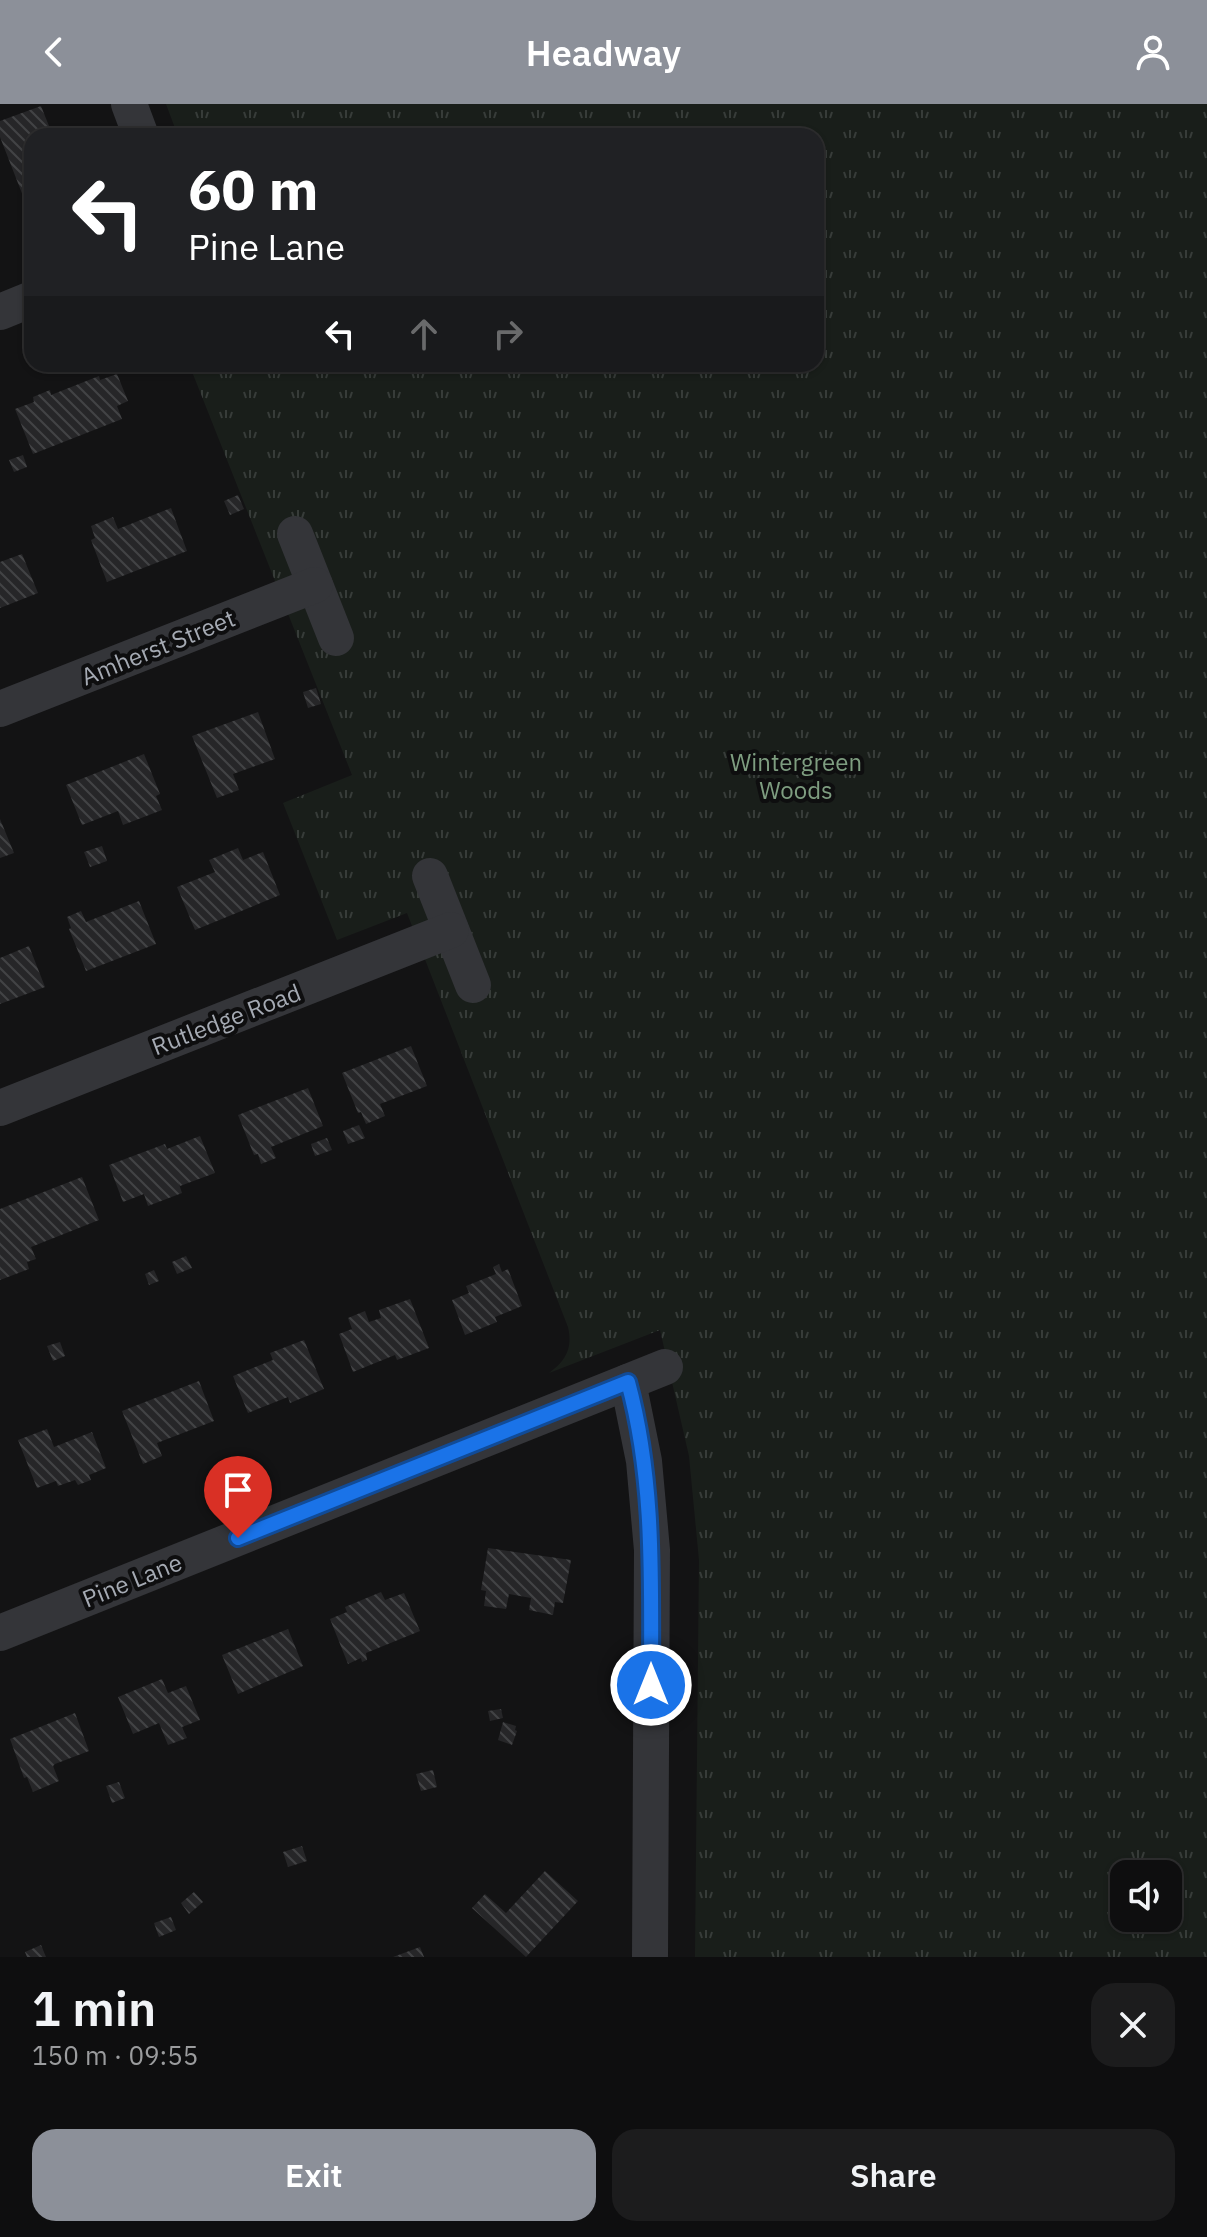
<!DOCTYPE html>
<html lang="en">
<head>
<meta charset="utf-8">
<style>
  :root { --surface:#0e0e0f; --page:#1c1c1d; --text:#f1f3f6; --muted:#9b9c9e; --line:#2e2e2f; --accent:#8c9099 }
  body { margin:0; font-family:"IBM Plex Sans",sans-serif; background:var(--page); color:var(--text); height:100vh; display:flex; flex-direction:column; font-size:30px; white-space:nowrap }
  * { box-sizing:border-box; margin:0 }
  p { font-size:26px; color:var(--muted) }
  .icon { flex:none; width:44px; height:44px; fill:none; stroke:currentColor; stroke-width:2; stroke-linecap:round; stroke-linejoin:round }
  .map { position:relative; height:1853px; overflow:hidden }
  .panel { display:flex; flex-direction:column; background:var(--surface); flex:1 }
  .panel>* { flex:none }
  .guide { position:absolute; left:24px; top:24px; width:800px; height:244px; border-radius:24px; box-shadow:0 2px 6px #0004,0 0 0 2px var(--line); background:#202124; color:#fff; overflow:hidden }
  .tools { position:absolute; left:1110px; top:1756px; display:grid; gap:16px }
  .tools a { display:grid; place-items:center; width:72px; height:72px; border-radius:16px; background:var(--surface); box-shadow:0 2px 6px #0004,0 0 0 2px var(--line); font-size:40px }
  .pin { position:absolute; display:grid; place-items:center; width:68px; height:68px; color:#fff; margin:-82px -34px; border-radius:50% 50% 50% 0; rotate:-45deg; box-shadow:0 0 8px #0007 }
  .pin .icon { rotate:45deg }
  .me { position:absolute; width:88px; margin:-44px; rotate:0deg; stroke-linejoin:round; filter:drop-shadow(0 0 6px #0008) }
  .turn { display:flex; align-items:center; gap:28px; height:168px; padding:0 32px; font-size:36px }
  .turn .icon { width:104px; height:104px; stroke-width:2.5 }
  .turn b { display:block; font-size:56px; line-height:68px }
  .lanes { display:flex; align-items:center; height:76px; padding:0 32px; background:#0003; justify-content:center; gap:40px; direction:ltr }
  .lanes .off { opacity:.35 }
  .round { display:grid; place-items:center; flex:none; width:84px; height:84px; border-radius:24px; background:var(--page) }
  .head { display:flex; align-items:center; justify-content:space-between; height:136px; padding:0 32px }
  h1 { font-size:48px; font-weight:600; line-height:60px }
  .primary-button { display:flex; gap:16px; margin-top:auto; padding:16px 32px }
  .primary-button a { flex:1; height:92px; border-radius:24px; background:var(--accent); color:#fff; font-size:32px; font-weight:600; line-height:92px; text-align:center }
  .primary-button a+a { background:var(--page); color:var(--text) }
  header { display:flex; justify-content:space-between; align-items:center; height:104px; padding:0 32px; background:var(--accent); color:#fff; font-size:36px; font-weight:600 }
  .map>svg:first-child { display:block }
</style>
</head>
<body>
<header><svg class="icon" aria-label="back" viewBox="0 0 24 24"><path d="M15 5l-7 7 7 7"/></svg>Headway<svg class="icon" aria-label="person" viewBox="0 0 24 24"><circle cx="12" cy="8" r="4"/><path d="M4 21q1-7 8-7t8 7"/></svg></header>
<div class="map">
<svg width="1207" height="1853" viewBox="0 0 1207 1853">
  <defs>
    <pattern id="park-tufts" width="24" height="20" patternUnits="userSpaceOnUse" patternTransform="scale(2)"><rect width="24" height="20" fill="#191e1a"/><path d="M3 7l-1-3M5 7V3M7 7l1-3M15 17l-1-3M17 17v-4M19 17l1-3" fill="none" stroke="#373c39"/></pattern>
    <pattern id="building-back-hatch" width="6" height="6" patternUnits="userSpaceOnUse" patternTransform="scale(2)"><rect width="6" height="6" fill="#262628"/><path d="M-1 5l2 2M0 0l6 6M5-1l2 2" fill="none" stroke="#424345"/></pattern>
  </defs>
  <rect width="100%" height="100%" fill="#131314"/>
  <path fill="url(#park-tufts)" fill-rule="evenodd" d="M166 0H1207V1853H695L699 1456 689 1352 660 1226 549 1269C566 1257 573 1244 568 1223L407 809 337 836 283 699 352 671 189 260H816V32H178ZM1124 1770H1168V1814H1124Z"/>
  <g fill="url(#building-back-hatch)">
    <path d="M41 2 53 32H32V97L29 90 23 92 0 33V17Z"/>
    <path d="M117 270 128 297 117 302 122 315 33 350 15 305 34 298 33 293 50 286 51 291 99 272 100 276Z"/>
    <path d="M23 351 27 363 14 368 9 356Z"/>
    <path d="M238 391 244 405 230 411 224 397Z"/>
    <path d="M171 404 187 447 107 478 91 436 95 434 91 422 113 413 118 425Z"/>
    <path d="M22 450 38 489 0 504V458Z"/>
    <path d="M316 584 321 600 308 604 303 588Z"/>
    <path d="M258 608 275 655 233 670 239 686 217 694 192 632Z"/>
    <path d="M144 650 160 690 156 692 162 706 123 721 118 707 82 721 66 681Z"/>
    <path d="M0 715 14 749 0 754Z"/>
    <path d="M102 742 107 757 90 763 84 748Z"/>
    <path d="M238 744 243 756 263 748 280 791 195 826 177 783 215 768 209 756Z"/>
    <path d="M139 797 156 840 86 867 69 825 71 824 67 813 81 807 86 818Z"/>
    <path d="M29 842 45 883 0 900V854Z"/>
    <path d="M411 942 427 982 380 1000 385 1012 366 1020 361 1008 358 1009 342 969Z"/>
    <path d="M308 984 323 1022 271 1043 276 1054 261 1060 258 1050 254 1051 238 1011Z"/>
    <path d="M359 1021 365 1034 348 1040 343 1027Z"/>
    <path d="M200 1032 215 1069 180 1082 178 1077 182 1089 148 1102 144 1090 123 1098 109 1061 165 1040 167 1045Z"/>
    <path d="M327 1034 332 1046 315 1052 311 1040Z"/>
    <path d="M82 1073 99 1116 31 1143 36 1155 27 1158 29 1165 0 1176V1105Z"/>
    <path d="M186 1152 192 1164 177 1170 172 1158Z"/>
    <path d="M499 1160 502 1168 508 1165 522 1202 495 1213 497 1218 465 1231 452 1196 469 1189 466 1182 496 1170 493 1163Z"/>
    <path d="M154 1166 159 1177 149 1181 145 1170Z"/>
    <path d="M410 1195 429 1244 397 1256 395 1251 353 1268 339 1230 352 1225 348 1214 365 1207 369 1218 381 1214 379 1206Z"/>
    <path d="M304 1236 324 1285 290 1299 288 1293 248 1309 233 1272 273 1256 270 1249Z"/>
    <path d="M60 1238 65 1252 53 1257 47 1242Z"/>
    <path d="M199 1277 214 1317 157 1339 162 1352 143 1360 122 1307Z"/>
    <path d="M47 1325 54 1343 92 1328 106 1364 89 1371 91 1376 78 1381 75 1376 58 1382 56 1377 37 1384 18 1336Z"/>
    <path d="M488 1444 571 1456 563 1499 555 1498 553 1511 529 1506 531 1494 509 1490 506 1505 484 1502 486 1487 481 1486Z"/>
    <path d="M381 1488 385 1496 404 1489 420 1527 366 1549 367 1556 362 1558 361 1554 348 1560 330 1515 347 1508 345 1503Z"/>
    <path d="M288 1525 303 1562 238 1590 222 1551Z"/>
    <path d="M162 1575 168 1589 186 1582 200 1616 182 1623 187 1634 168 1641 159 1619 133 1630 118 1593Z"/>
    <path d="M501 1605 503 1614 490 1617 488 1607Z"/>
    <path d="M75 1609 89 1647 55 1660 53 1662 59 1677 33 1688 27 1673 24 1674 10 1635Z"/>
    <path d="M503 1618 516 1622 515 1626 517 1627 512 1641 498 1636Z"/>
    <path d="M433 1666 437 1683 421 1687 416 1670Z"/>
    <path d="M119 1678 125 1694 112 1699 106 1682Z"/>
    <path d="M302 1742 307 1757 288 1763 283 1748Z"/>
    <path d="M545 1767 578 1797 526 1853 472 1804 485 1790 506 1809Z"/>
    <path d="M194 1788 203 1798 189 1810 181 1799Z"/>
    <path d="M171 1813 176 1826 159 1833 154 1819Z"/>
    <path d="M41 1841 46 1853H27L25 1848Z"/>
    <path d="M420 1843 424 1853H393Z"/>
  </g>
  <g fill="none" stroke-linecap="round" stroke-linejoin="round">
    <g stroke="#343539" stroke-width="36">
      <path d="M129 0 141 32"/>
      <path d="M0 208 32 195"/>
      <path d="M295 430 336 534"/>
      <path d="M0 605 315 481"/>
      <path d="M430 772 473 881"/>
      <path d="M0 1004 451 826"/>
      <path d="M628 1278 644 1357 652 1446 650 1853"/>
      <path d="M0 1529 665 1263"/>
    </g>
  </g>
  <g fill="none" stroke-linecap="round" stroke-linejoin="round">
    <defs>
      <path id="route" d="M238 1434 628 1278C655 1377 651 1479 651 1581"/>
    </defs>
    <use href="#route" stroke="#114b97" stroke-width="20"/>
    <use href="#route" stroke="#1a73e8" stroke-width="14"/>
  </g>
  <g text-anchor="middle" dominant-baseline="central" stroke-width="8" stroke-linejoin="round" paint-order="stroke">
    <g font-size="24" fill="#a5aab3" stroke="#0e0e0f">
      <text transform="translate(158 543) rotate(-22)">Amherst Street</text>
      <text transform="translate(226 915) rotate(-21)">Rutledge Road</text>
      <text transform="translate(132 1476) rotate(-22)">Pine Lane</text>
    </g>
    <g font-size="24" fill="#7e9d80" stroke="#0e0e0f">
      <text x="796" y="658">Wintergreen<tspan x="796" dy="28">Woods</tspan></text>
    </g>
  </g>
</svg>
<div class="tools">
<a><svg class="icon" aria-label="sound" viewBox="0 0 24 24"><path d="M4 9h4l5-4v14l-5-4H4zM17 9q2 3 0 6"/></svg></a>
</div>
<div class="pin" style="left:238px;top:1434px;background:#d93025"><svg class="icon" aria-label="arrive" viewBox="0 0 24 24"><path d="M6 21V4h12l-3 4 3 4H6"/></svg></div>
<svg class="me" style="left:651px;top:1581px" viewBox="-20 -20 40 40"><circle r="17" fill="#1a73e8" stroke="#fff" stroke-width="3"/><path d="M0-11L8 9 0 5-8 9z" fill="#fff"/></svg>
<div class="guide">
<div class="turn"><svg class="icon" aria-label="left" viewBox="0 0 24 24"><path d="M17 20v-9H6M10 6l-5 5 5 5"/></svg><div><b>60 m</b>Pine Lane</div></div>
<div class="lanes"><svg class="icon" aria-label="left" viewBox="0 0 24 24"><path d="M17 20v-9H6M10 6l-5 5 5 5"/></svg><svg class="icon off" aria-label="ahead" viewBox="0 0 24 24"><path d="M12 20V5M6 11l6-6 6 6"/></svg><svg class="icon off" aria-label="right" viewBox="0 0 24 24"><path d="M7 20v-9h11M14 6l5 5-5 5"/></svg></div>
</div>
</div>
<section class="panel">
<div class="head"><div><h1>1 min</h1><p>150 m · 09:55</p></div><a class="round"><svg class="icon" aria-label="close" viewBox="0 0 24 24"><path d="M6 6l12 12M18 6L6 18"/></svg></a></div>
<div class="primary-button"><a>Exit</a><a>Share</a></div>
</section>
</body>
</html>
